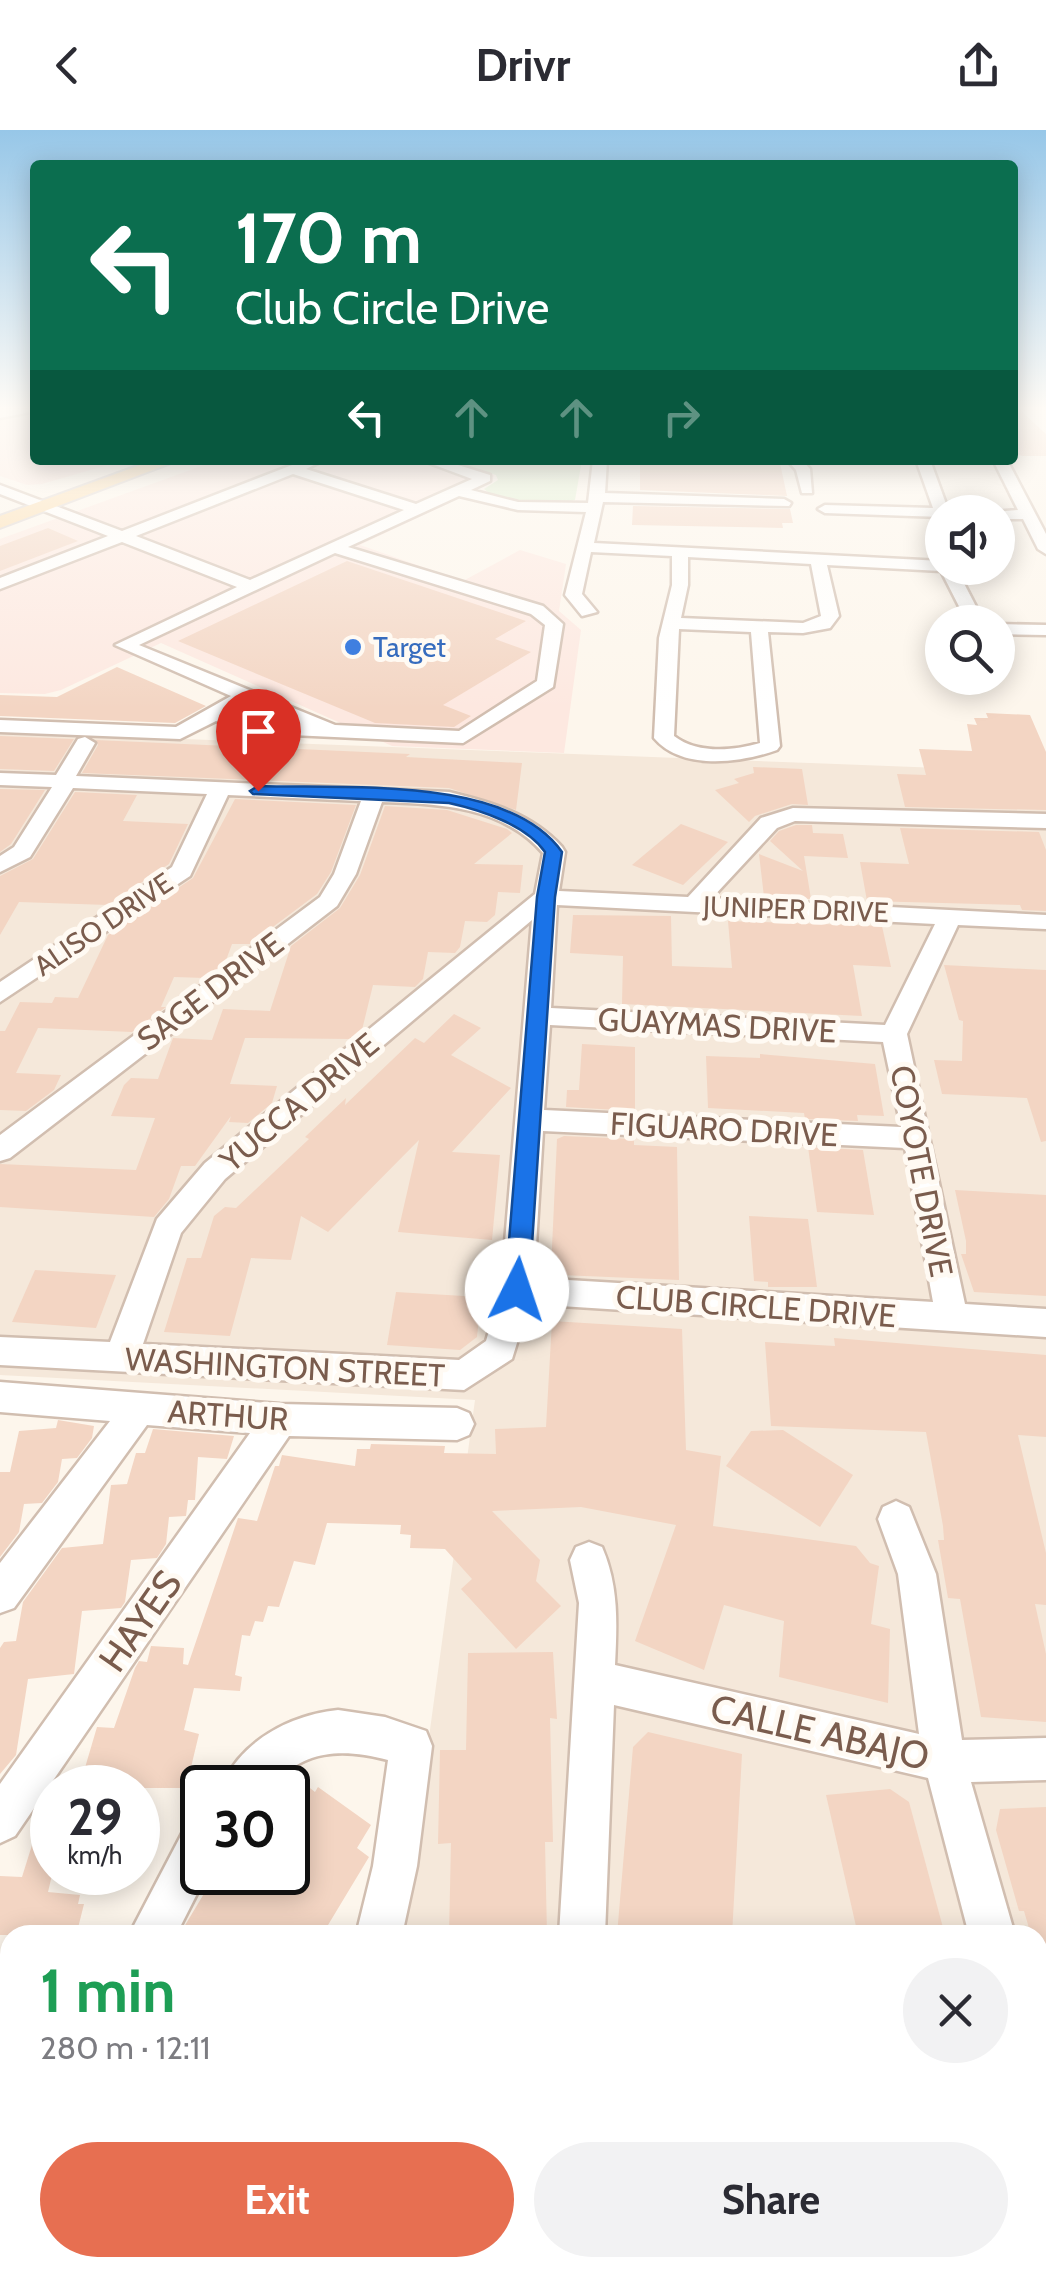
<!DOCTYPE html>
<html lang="en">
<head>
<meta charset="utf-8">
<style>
  :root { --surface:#fff; --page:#f2f2f3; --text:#2b2b33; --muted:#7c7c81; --accent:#e76f51 }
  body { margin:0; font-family:Cabin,sans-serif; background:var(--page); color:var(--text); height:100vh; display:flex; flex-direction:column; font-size:38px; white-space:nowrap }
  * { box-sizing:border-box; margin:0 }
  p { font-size:32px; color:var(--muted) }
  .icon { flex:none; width:55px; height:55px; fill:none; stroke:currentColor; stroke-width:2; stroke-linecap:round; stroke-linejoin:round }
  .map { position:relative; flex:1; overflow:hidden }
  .sheet { position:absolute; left:0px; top:1795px; width:1048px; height:352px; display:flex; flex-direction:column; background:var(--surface); border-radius:30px 30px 0 0; box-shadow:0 5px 25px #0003 }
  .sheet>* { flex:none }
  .top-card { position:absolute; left:30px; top:30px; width:988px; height:305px; border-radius:10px; box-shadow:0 5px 25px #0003; background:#0b6e4f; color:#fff; overflow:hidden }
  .controls { position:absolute; left:925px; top:365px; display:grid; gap:20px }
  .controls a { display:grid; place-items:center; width:90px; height:90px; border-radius:50%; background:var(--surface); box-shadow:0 5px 25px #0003; font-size:50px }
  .speed { position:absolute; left:30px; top:1635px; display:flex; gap:20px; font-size:50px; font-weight:700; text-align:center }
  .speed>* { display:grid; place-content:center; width:130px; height:130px; border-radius:50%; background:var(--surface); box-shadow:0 5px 25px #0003; line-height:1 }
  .speed small { font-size:25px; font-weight:400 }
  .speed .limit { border:5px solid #111; border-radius:15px; background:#fff; color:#111 }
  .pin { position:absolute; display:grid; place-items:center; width:85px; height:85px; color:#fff; margin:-102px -42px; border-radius:50% 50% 50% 0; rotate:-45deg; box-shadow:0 0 10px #0007 }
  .pin .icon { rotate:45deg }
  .me { position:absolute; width:110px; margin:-55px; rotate:4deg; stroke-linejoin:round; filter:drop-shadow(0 0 8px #0008) }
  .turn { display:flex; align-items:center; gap:35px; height:210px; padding:0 40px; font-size:45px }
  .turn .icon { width:130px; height:130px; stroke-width:2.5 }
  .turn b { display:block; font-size:70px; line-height:85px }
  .lanes { display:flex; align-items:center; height:95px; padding:0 40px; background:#0003; justify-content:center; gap:50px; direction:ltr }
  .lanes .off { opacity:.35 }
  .round { display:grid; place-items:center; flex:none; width:105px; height:105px; border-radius:52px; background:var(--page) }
  .summary { display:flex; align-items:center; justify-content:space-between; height:170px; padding:0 40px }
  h1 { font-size:60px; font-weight:800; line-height:75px; color:#1e9e55 }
  .primary-button { display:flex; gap:20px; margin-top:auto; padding:20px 40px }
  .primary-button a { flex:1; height:115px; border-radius:60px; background:var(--accent); color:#fff; font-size:40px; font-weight:800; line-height:115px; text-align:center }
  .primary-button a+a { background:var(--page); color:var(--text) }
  header { display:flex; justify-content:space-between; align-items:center; height:130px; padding:0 40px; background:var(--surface); font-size:45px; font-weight:800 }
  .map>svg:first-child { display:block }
</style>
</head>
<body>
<header><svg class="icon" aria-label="back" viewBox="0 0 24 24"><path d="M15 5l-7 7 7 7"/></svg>Drivr<svg class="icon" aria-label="share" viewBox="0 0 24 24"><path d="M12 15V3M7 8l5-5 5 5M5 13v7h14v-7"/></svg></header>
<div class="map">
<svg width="1046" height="2146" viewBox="0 0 1046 2146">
  <rect width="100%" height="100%" fill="#fdf6ec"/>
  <path fill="#f5e8da" d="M0 602 1046 642V2146H356L357 2138H1038V1805H402L475 1270 0 1245Z"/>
  <g fill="#fde8e0">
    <path d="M12 279H35V330H125L42 354 27 355 0 346V281Z"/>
    <path d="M218 330H445L494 345 493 352 360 415 463 451 520 420 566 434 559 481 581 500 564 623 392 616 161 513 61 560 45 564 0 563V457L11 452 0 446V409Z"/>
  </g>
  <path fill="#d8ecc9" d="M449 330H582L575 370C551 377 503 377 484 359L498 350 496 345Z"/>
  <g fill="#f3d5c3">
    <path d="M1012 279H1019L1046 304V326H1022L1012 322Z"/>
    <path d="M640 330 780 333 787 366 640 360Z"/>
    <path d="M633 376 790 379 793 393H782L783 398 632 395Z"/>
    <path d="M48 398 78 411 0 441V416Z"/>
    <path d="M347 431 526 491 495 509 531 522 443 575 471 586 454 597 375 593 178 511Z"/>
    <path d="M117 537 206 576 175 593 0 586V565L57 567Z"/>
    <path d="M986 583 1030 585 1046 622V680L905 677 897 644 926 645 919 619 972 621 967 594 977 595 974 588H988Z"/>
    <path d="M0 606 74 609 54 641 0 639Z"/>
    <path d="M96 610 410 624 406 627 522 633 516 680 449 658 82 643 98 615Z"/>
    <path d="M753 637 802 639 808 675 792 674 755 686 749 692 715 660 739 653 734 649 754 643Z"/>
    <path d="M0 659 45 660 11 714 0 722Z"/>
    <path d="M75 662 137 665 123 691 188 694 169 734 108 775 19 772 0 805V746L33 729Z"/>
    <path d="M235 669 356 675 331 742 317 764 250 814H232L225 833 205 848 174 847 161 877H166L132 902 38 898 16 943 61 945 54 960 26 981 0 980V901H5L20 872 52 873 55 867 78 868 108 805 193 748Z"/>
    <path d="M385 676 447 680 507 699 512 703 474 734 523 735 520 763 498 762 495 785 487 792 465 791 460 817 455 823 428 822 423 849 415 857 373 855 362 900 351 909 245 908 230 954 277 956 272 973 248 993 229 992 231 986 195 1036H181L169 1069 154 1087 0 1077V1034L136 1040 155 988 111 986 124 955 131 948 158 949 173 908 212 910 223 879 270 881 291 816 340 778 360 745Z"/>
    <path d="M681 694 728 712 683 755 632 735Z"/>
    <path d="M796 695H812L813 703 843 704 848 728 804 726 811 769 764 767 759 724 803 741 770 711 779 701Z"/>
    <path d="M900 698 1039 702 1046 720V781L1022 780 1020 775 867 771 860 732 909 734Z"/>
    <path d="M573 785 671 786 672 836 732 838 728 791 882 796 891 837 853 835 862 886 622 874 623 826 570 823Z"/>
    <path d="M944 835 1046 840V1011L1041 1012 1027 968 942 964 934 930 962 931 963 891 959 890Z"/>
    <path d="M454 884 481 898 451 925 511 958 452 1022 500 1025 492 1110 398 1102 419 1010 328 1102 301 1086 291 1130 251 1128 230 1206 164 1202 187 1128H201L214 1086 225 1077 236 1078 309 1009 305 1007 346 968 345 975 415 908 424 913Z"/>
    <path d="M582 914 635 917V981L566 977 567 960H579Z"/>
    <path d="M760 924 875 934 884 986 857 985 858 991 805 989 804 983 708 978 706 926 760 928Z"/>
    <path d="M564 1006 634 1009V1015L677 1017 679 1150 561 1145 551 1139 557 1009Z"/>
    <path d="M808 1017 863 1020 874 1085 817 1082Z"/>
    <path d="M955 1060 1046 1065V1166L974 1162 961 1124H966V1111Z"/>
    <path d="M749 1086 808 1089 817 1157H768V1152L754 1151Z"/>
    <path d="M35 1140 116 1145 96 1198 12 1192Z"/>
    <path d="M396 1162 481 1167 477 1207 460 1220 387 1215Z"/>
    <path d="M552 1191 682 1199 686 1320 721 1326 713 1396 856 1416 870 1433 879 1436 871 1494 890 1499 888 1573 779 1547 784 1491 724 1475 704 1540 635 1511 676 1395 581 1377 492 1381 540 1430 536 1451 561 1476 516 1519 461 1459 472 1449 445 1419 410 1418 411 1405 400 1404 401 1395 327 1393 315 1435 294 1431 279 1477 268 1476 263 1492 255 1491 250 1506 242 1505 235 1545 242 1547 240 1561 194 1558 184 1600 199 1604 186 1658H79L97 1597 114 1598 135 1538 139 1531 147 1532 151 1516 184 1518 183 1534 188 1535 238 1388 257 1391 275 1336H279L282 1325 355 1336 357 1319H370L371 1314 445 1316 444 1323 496 1324 495 1299 546 1297Z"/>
    <path d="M834 1208 1046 1225V1307L1018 1305 1046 1423V1475L1035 1474 1046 1524V1592L981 1587 960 1469 948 1468 938 1410H944L943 1396 926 1302 771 1296 765 1212 835 1216Z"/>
    <path d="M58 1290 94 1296 92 1308 77 1328 62 1329 58 1352 42 1373 24 1374 19 1402 0 1427V1342H10L19 1301 56 1298Z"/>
    <path d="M153 1299 234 1306 227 1329 198 1327 195 1370H188L186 1386 169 1387 166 1414 157 1428 131 1430 125 1472 121 1478 82 1481 74 1544 28 1549 16 1625 0 1644V1518L4 1512 16 1511 23 1472 62 1418 103 1414 111 1355 127 1354 136 1323H145Z"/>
    <path d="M783 1300 853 1345 820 1397 726 1336 751 1301Z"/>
    <path d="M553 1522 557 1589 550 1588 553 1712H545L547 1805H449L451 1713 438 1714 440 1620H466L468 1523Z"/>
    <path d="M648 1602 742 1624 732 1805H617L633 1617Z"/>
    <path d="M296 1647 315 1662 318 1657 371 1695 357 1718 369 1727 322 1805H193L184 1797 217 1742H288V1660Z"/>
    <path d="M890 1659 909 1672 945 1805H858L826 1665Z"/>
    <path d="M47 1667H52V1745L48 1762 80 1765 78 1774H84L78 1798 52 1797 50 1805H0V1746L22 1747Z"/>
    <path d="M1046 1677V1835L1039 1836 1038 1805H1031L1024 1781H1019L996 1700 1000 1679Z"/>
  </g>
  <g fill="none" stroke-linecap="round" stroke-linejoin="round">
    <defs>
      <g id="minor">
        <path d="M31 279 30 282 0 288V280Z"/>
        <path d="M305 330H324L306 339 416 374 472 349 421 330H442L490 345V351L471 360 518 372 588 373 593 330H607L605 363 784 369 791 373 789 376 603 372 594 413 942 431V438H956L984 492H967L941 441 827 435 839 486 830 498 803 503 768 502 780 616 777 620C740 633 682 641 654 608L659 508 672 455V426L591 422 582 464 597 482 582 486 565 465 586 382 518 380 459 366 348 417 543 476 563 494 553 557 463 613 248 603 216 591 180 609 0 602V590L176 597 231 566 115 515 237 457 122 412 0 459V448L108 406 0 364V355L122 401ZM293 344 404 380 250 450 136 406ZM335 423 531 484 545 495 537 551 459 601 335 595 139 515ZM688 427 811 434 821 486 803 493 681 488 688 455ZM679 499 751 502 760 613C733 621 697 624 674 606ZM247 573 297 593 251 591 230 583Z"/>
        <path d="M787 330H802L810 339 812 363H802L796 340Z"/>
        <path d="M916 330H930L949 382H942V387L825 383 818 379 825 375 933 378Z"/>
        <path d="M993 330H1007L1046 404V424L1038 419 1023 389H998V382H992L1018 380Z"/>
        <path d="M998 494 1046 495V505L998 504Z"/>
        <path d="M85 607 95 613 76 646 449 662C491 672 532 684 562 717L565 722 559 761 688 767 761 688 793 678 1046 684V698L795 691 777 698 712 768 1046 785V799L958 795 907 904 965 1174 1046 1179V1207L529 1174 512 1229 464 1260 0 1235V1207L110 1212 157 1089 205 1033 535 764 543 723C502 676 440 674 382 672L356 744 337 776 10 1028 0 1031V1005L320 767 334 744 361 671 228 665 190 746 0 872V852L172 737 207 664 73 658 30 727 0 742V726L14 717 52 657 0 655V643L56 645 78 609ZM557 775 935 794 885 895 551 878ZM532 790 501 1160 486 1211 459 1230 143 1214 181 1103 225 1049ZM550 895 883 912 901 997 544 980ZM543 1001 905 1018 933 1172 534 1148Z"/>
        <path d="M0 1252 280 1274 457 1278 469 1283 474 1294 469 1305 457 1310 289 1306 15 1706 0 1713V1654L250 1303 147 1295 14 1478 0 1483V1433L110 1291 0 1282Z"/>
        <path d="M896 1371 909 1377 936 1444 962 1610 1046 1608V1650L971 1652 1015 1805H969L928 1648 614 1575 605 1805H559L579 1473 570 1430 576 1417 589 1412 602 1417C619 1456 617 1494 615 1535L919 1604 898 1444 878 1389 883 1377Z"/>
        <path d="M338 1580 385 1587 426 1601 432 1616 417 1736 402 1805H356L373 1736 388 1630C342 1618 303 1619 270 1658H221C240 1611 290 1585 338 1580Z"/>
        <path d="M202 1687V1742H208L176 1805H129L187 1694Z"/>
        <path d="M1038 1929 1046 1933V1988L1038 1984Z"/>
        <path d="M279 2138H333L332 2146H278Z"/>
      </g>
      <path id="major" d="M154 330H179L0 398V386Z"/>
    </defs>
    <use href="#minor" stroke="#d1beb0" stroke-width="5"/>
    <use href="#major" stroke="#dad1cd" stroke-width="4"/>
    <use href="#minor" fill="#fff" fill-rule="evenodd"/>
    <use href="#major" fill="#fbd9a5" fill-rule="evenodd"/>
  </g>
  <linearGradient id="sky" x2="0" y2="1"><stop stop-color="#97c7e8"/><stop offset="0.48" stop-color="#fefbf6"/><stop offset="1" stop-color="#fefbf6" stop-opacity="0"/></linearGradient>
  <rect width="1046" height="579" fill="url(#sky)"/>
  <path fill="#1a73e8" stroke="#114b97" stroke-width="2.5" d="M258 656C344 659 508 645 562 722L555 767 529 1160 526 1167H508L505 1160 537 767 545 722C526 695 481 680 449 673L253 664 250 661Z"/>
  <circle fill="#3f7fe0" stroke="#fffaf3" stroke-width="4" cx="353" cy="517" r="10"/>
  <g text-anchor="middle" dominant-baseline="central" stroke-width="10" stroke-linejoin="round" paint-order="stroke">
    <g font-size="28" fill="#366cbe" stroke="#fffaf3" text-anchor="start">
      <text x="373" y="517">Target</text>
    </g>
    <g font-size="28" fill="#7a5c4d" stroke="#fffaf3">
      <text transform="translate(796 779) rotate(2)">JUNIPER DRIVE</text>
      <text transform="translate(103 794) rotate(-34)">ALISO DRIVE</text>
    </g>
    <g font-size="32" fill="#7a5c4d" stroke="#fffaf3">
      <text transform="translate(210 861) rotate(-37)">SAGE DRIVE</text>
      <text transform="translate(717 895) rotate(3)">GUAYMAS DRIVE</text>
      <text transform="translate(299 972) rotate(-40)">YUCCA DRIVE</text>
      <text transform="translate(724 999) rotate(3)">FIGUARO DRIVE</text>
      <text transform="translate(922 1041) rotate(79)">COYOTE DRIVE</text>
      <text transform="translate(756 1176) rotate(4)">CLUB CIRCLE DRIVE</text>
      <text transform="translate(285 1237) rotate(3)">WASHINGTON STREET</text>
      <text transform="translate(228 1285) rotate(4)">ARTHUR</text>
    </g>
    <g font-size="38" fill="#7a5c4d" stroke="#fffaf3">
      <text transform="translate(140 1491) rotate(-55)">HAYES</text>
      <text transform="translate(820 1602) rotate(13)">CALLE ABAJO</text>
    </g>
  </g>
</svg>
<div class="controls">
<a><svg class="icon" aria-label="sound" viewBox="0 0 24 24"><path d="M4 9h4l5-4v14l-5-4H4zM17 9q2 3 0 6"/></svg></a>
<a><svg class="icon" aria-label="search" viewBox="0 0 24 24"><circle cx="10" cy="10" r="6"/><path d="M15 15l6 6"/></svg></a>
</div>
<div class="speed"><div>29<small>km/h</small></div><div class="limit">30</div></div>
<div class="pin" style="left:258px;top:661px;background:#d93025"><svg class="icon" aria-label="arrive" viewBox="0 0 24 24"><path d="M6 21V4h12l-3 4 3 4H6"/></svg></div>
<svg class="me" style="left:517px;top:1160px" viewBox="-20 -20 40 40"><circle r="19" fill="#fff"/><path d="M0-13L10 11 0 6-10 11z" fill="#1a73e8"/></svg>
<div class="top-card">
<div class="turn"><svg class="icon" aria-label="left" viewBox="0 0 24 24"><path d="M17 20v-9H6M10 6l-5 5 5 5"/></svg><div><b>170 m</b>Club Circle Drive</div></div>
<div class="lanes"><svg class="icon" aria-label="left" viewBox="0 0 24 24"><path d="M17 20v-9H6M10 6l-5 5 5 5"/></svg><svg class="icon off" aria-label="ahead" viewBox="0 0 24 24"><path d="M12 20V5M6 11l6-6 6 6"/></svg><svg class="icon off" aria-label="ahead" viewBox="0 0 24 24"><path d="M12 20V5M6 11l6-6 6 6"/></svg><svg class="icon off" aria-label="right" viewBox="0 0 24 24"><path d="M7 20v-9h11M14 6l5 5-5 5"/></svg></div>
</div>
<section class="sheet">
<div class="summary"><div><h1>1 min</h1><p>280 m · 12:11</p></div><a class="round"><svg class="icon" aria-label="close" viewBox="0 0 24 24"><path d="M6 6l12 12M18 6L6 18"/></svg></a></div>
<div class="primary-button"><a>Exit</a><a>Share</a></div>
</section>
</div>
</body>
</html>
